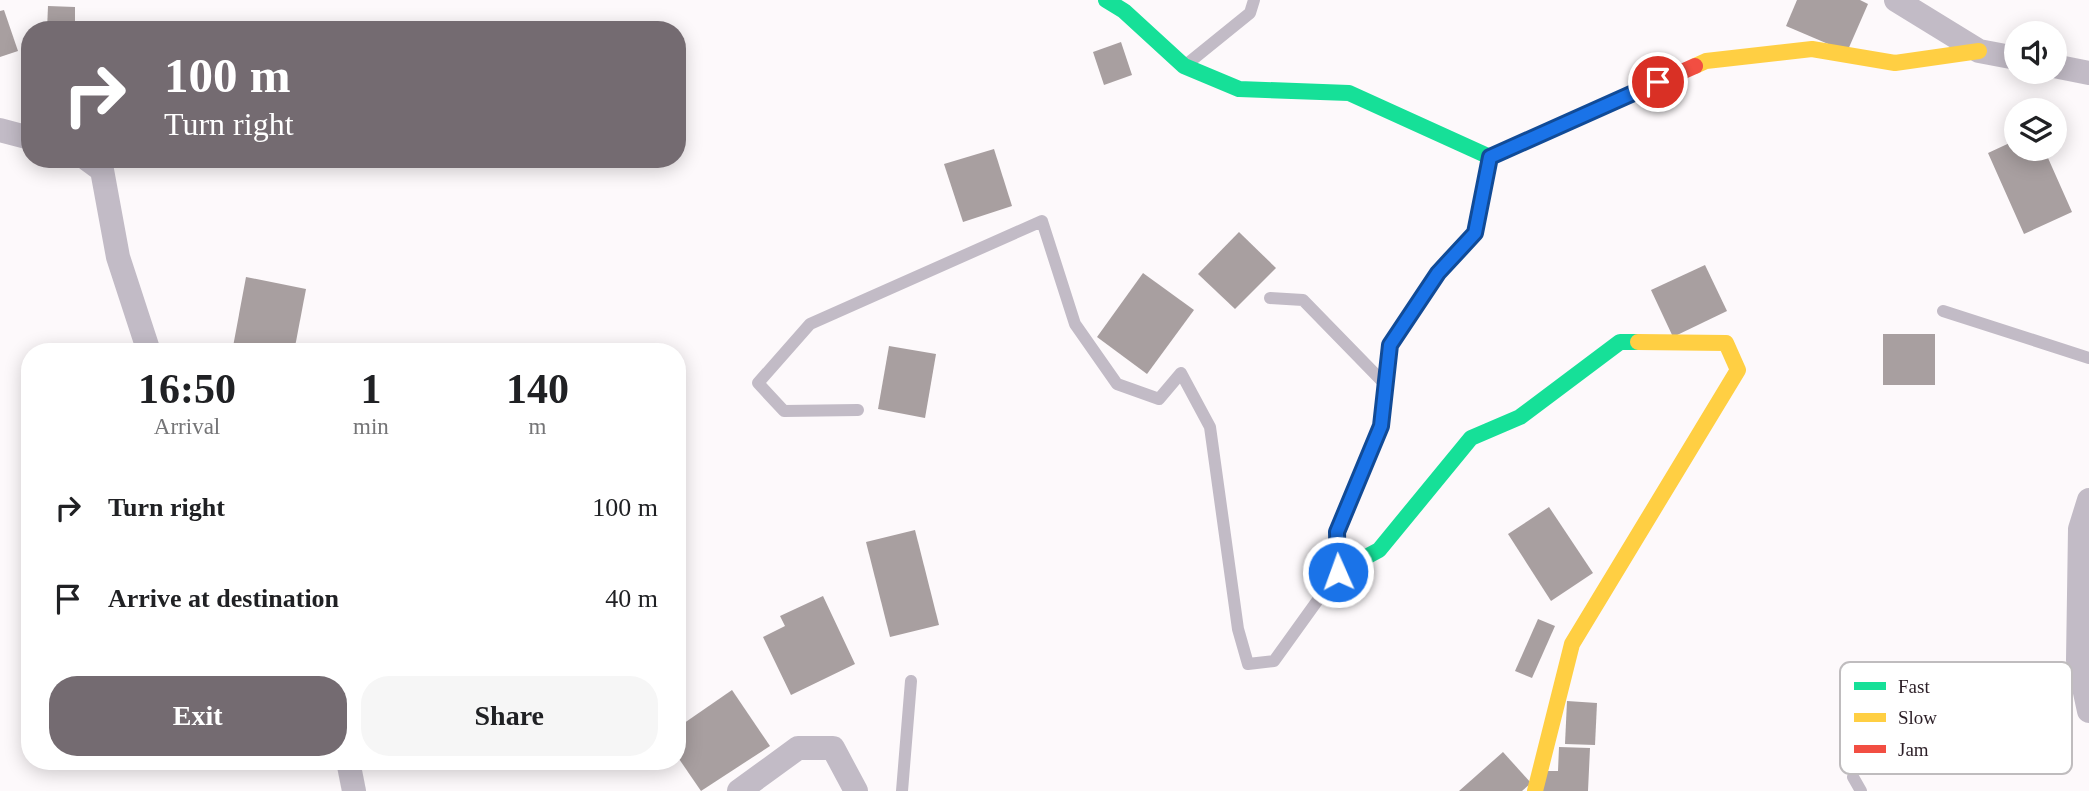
<!DOCTYPE html>
<html lang="en">
<head>
<meta charset="utf-8">
<style>
  :root { --surface:#fff; --page:#f6f6f6; --text:#202124; --muted:#757577; --accent:#746b71 }
  body { margin:0; font-family:Georgia,serif; background:var(--page); color:var(--text); height:100vh; display:flex; flex-direction:column; font-size:26px; white-space:nowrap }
  * { box-sizing:border-box; margin:0 }
  p { font-size:23px; color:var(--muted) }
  .icon { flex:none; width:38px; height:38px; fill:none; stroke:currentColor; stroke-width:2; stroke-linecap:round; stroke-linejoin:round }
  .map { position:relative; flex:1; overflow:hidden }
  .drawer { position:absolute; left:21px; top:343px; width:665px; height:427px; display:flex; flex-direction:column; background:var(--surface); border-radius:28px; box-shadow:0 4px 18px #0003 }
  .drawer>* { flex:none }
  .banner { position:absolute; left:21px; top:21px; width:665px; height:147px; border-radius:28px; box-shadow:0 4px 18px #0003; background:#746b71; color:#fff; overflow:hidden }
  .tools { position:absolute; left:2004px; top:21px; display:grid; gap:14px }
  .tools a { display:grid; place-items:center; width:63px; height:63px; border-radius:50%; background:var(--surface); box-shadow:0 4px 18px #0003; font-size:35px }
  .pin { position:absolute; display:grid; place-items:center; width:60px; height:60px; color:#fff; margin:-30px; border:4px solid #fff; border-radius:50%; box-shadow:0 2px 7px #0007 }
  .me { position:absolute; width:77px; margin:-38px; rotate:358deg; stroke-linejoin:round; filter:drop-shadow(0 0 5px #0008) }
  .turn { display:flex; align-items:center; gap:24px; height:147px; padding:0 28px; font-size:32px }
  .turn .icon { width:91px; height:91px; stroke-width:2.5 }
  .turn b { display:block; font-size:49px; line-height:60px }
  .eta { display:flex; justify-content:space-evenly; align-items:center; height:119px; text-align:center }
  .eta b { font-size:42px; font-weight:700; line-height:49px }
  .cta { display:flex; gap:14px; margin-top:auto; padding:14px 28px }
  .cta a { flex:1; height:80px; border-radius:28px; background:var(--accent); color:#fff; font-size:28px; font-weight:700; line-height:80px; text-align:center }
  .cta a+a { background:var(--page); color:var(--text) }
  ul { padding:0; list-style:none }
  li { display:flex; align-items:center; gap:21px; height:91px; padding:0 28px }
  li div { flex:1 }
  li b { display:block; font-size:26px }
  li em { font-style:normal }
  .map>svg:first-child { display:block }
</style>
</head>
<body>
<div class="map">
<svg width="2089" height="791" viewBox="0 0 2089 791">
  <rect width="100%" height="100%" fill="#fdf9fb"/>
  <g fill="#a89fa0">
    <path d="M1797 0H1860L1868 4 1847 52 1786 26Z"/>
    <path d="M48 6 75 7V30H47Z"/>
    <path d="M4 10 18 51 0 57V11Z"/>
    <path d="M1121 42 1132 75 1104 85 1093 52Z"/>
    <path d="M2016 140V149H2044L2072 212 2024 234 1988 153Z"/>
    <path d="M994 149 1012 206 963 222 944 164Z"/>
    <path d="M1239 232 1276 268 1235 309 1198 274Z"/>
    <path d="M1705 265 1727 311 1673 337 1651 290Z"/>
    <path d="M1143 273 1194 310 1147 374 1097 337Z"/>
    <path d="M246 277 306 289 294 352H232Z"/>
    <rect x="1883" y="334" width="52" height="51"/>
    <path d="M889 346 936 354 925 418 878 409Z"/>
    <path d="M1549 507 1593 573 1551 601 1508 534Z"/>
    <path d="M915 530 939 625 890 637 866 542Z"/>
    <path d="M823 596 855 664 791 695 763 637 785 626 780 616Z"/>
    <path d="M1538 619 1555 626 1532 678 1515 671Z"/>
    <path d="M732 690 770 746 701 791 677 756V728Z"/>
    <path d="M1567 701 1597 703 1595 745 1565 744Z"/>
    <path d="M1559 747 1590 748 1588 791H1542V771H1558Z"/>
    <path d="M1503 752 1531 783 1522 791H1459Z"/>
  </g>
  <g fill="none" stroke-linecap="round" stroke-linejoin="round">
    <g stroke="#c2bbc6" stroke-width="12">
      <path d="M1187 64 1250 13 1254 0"/>
      <path d="M1270 298 1303 300 1381 380"/>
      <path d="M1943 311 2089 358"/>
      <path d="M858 410 784 411 758 383 810 324 1042 221 1075 324 1117 384 1159 399 1181 373 1210 427 1238 629 1248 664 1274 661 1338 572"/>
      <path d="M1853 777 1861 791"/>
      <path d="M902 791 911 681"/>
    </g>
    <g stroke="#c2bbc6" stroke-width="24">
      <path d="M1896 0 1979 51 2016 58"/>
      <path d="M2054 66 2089 73"/>
      <path d="M0 130 30 138"/>
      <path d="M87 159 102 170 118 257 149 352"/>
      <path d="M2089 500 2080 529 2078 660 2089 711"/>
      <path d="M348 761 354 791"/>
      <path d="M739 791 798 748H833L856 791"/>
    </g>
    <g stroke="#16e098" stroke-width="16">
      <path d="M1106 0 1124 11 1184 66 1239 89 1349 93 1490 157"/>
      <path d="M1386 382 1381 426 1337 532 1338 572 1379 550 1471 438 1520 417 1620 342H1638"/>
    </g>
    <g stroke="#ffcf43" stroke-width="16">
      <path d="M1695 66 1706 61 1812 49 1895 63 1979 51"/>
      <path d="M1535 791 1572 644 1738 370 1726 343 1638 342"/>
    </g>
    <path stroke="#f24e42" stroke-width="16" d="M1386 382 1390 345 1438 273 1475 233 1490 157 1695 66"/>
  </g>
  <g fill="none" stroke-linecap="round" stroke-linejoin="round">
    <defs>
      <path id="route" d="M1338 572 1337 532 1381 426 1390 345 1438 273 1475 233 1490 157 1658 82"/>
    </defs>
    <use href="#route" stroke="#114b97" stroke-width="18"/>
    <use href="#route" stroke="#1a73e8" stroke-width="12"/>
  </g>
  <rect x="1840" y="662" width="232" height="112" rx="10" fill="#fff" stroke="#bfbcbe" stroke-width="2"/>
  <rect x="1854" y="682" width="32" height="8" fill="#16e098"/>
  <rect x="1854" y="713" width="32" height="9" fill="#ffcf43"/>
  <rect x="1854" y="745" width="32" height="8" fill="#f24e42"/>
  <g font-size="19" fill="#2b1e26">
    <text x="1898" y="693">Fast</text>
    <text x="1898" y="724">Slow</text>
    <text x="1898" y="756">Jam</text>
  </g>
</svg>
<div class="tools">
<a><svg class="icon" aria-label="sound" viewBox="0 0 24 24"><path d="M4 9h4l5-4v14l-5-4H4zM17 9q2 3 0 6"/></svg></a>
<a><svg class="icon" aria-label="layers" viewBox="0 0 24 24"><path d="M12 4l9 5-9 5-9-5zM3 14l9 5 9-5"/></svg></a>
</div>
<div class="pin" style="left:1658px;top:82px;background:#d93025"><svg class="icon" aria-label="arrive" viewBox="0 0 24 24"><path d="M6 21V4h12l-3 4 3 4H6"/></svg></div>
<svg class="me" style="left:1338px;top:572px" viewBox="-20 -20 40 40"><circle r="17" fill="#1a73e8" stroke="#fff" stroke-width="3"/><path d="M0-11L8 9 0 5-8 9z" fill="#fff"/></svg>
<div class="banner">
<div class="turn"><svg class="icon" aria-label="right" viewBox="0 0 24 24"><path d="M7 20v-9h11M14 6l5 5-5 5"/></svg><div><b>100 m</b>Turn right</div></div>
</div>
<section class="drawer">
<div class="eta">
<div><b>16:50</b><p>Arrival</p></div>
<div><b>1</b><p>min</p></div>
<div><b>140</b><p>m</p></div>
</div>
<ul>
<li><svg class="icon" aria-label="right" viewBox="0 0 24 24"><path d="M7 20v-9h11M14 6l5 5-5 5"/></svg><div><b>Turn right</b></div><em>100 m</em></li>
<li><svg class="icon" aria-label="arrive" viewBox="0 0 24 24"><path d="M6 21V4h12l-3 4 3 4H6"/></svg><div><b>Arrive at destination</b></div><em>40 m</em></li>
</ul>
<div class="cta"><a>Exit</a><a>Share</a></div>
</section>
</div>
</body>
</html>
